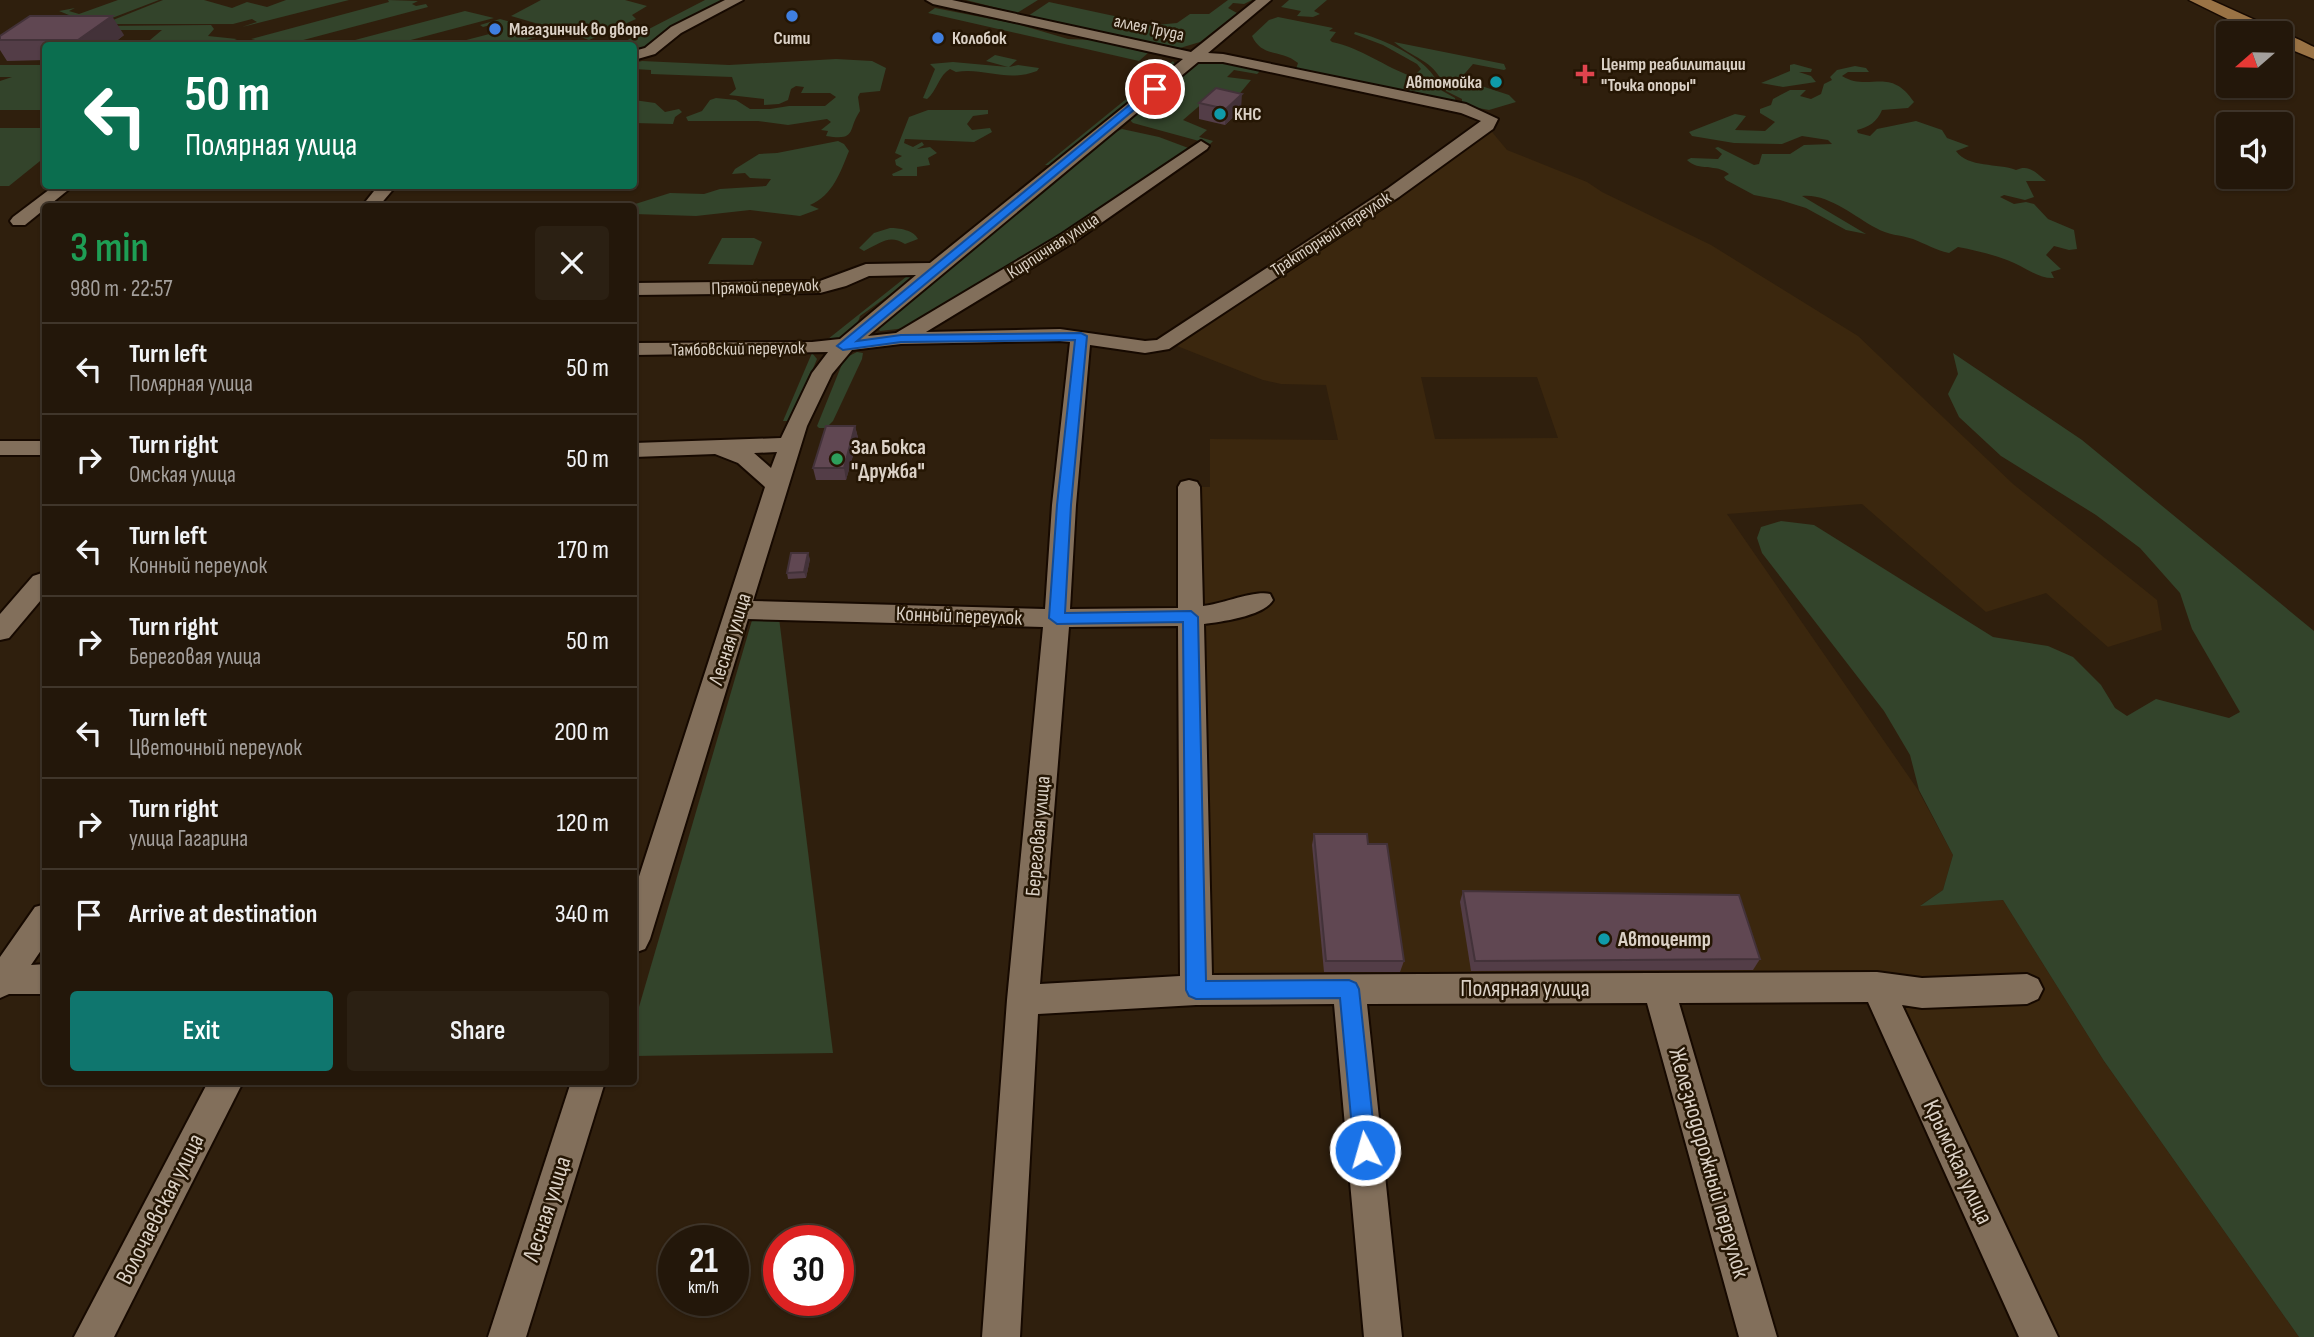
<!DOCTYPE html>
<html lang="en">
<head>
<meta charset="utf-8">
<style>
  :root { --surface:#23170a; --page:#2b2013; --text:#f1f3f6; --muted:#a39f9c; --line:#40362b; --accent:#0f766e }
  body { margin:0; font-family:"Sofia Sans Condensed",sans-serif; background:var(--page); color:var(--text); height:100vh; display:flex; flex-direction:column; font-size:26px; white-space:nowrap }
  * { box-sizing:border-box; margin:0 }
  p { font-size:23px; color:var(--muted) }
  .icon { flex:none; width:38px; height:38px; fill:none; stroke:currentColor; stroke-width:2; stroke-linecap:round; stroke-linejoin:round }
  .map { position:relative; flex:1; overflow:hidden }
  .sheet { position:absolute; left:42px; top:203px; width:595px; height:882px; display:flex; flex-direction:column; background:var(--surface); border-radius:7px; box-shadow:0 2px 5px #0004,0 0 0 2px var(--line) }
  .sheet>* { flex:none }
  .hud { position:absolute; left:42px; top:42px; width:595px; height:147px; border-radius:7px; box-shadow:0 2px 5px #0004,0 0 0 2px var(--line); background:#0b6e4f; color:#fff; overflow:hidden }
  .needle { width:46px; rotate:250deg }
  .fabs { position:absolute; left:2216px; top:21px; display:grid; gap:14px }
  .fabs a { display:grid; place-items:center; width:77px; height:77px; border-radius:7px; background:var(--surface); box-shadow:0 2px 5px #0004,0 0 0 2px var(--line); font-size:35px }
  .speed { position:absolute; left:658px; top:1225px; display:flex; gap:14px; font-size:35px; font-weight:700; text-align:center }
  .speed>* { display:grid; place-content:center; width:91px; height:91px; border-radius:50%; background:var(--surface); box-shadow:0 2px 5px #0004,0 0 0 2px var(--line); line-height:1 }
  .speed small { font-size:18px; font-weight:400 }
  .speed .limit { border:10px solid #d22; background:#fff; color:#111 }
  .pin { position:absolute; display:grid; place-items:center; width:60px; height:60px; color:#fff; margin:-30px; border:4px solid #fff; border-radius:50%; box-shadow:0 2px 7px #0007 }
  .me { position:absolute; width:77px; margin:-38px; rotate:354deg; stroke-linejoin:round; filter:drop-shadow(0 0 5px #0008) }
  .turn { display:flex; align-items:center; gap:24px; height:147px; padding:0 28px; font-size:32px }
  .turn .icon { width:91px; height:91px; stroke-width:2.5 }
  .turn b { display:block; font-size:49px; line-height:60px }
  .round { display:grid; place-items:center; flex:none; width:74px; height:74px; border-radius:7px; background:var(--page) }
  .summary { display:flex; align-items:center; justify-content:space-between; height:119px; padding:0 28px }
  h1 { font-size:42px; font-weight:600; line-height:52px; color:#1e9e55 }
  .cta { display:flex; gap:14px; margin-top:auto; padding:14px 28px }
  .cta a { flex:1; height:80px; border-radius:7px; background:var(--accent); color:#fff; font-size:28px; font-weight:600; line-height:80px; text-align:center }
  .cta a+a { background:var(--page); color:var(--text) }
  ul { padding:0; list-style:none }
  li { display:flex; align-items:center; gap:21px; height:91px; padding:0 28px; border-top:2px solid var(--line) }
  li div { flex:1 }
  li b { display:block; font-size:26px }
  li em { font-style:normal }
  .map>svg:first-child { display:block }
</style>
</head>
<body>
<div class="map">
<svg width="2314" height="1337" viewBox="0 0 2314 1337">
  <rect width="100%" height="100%" fill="#2f1f0d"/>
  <path fill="#3b270e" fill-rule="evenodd" d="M1487 126 1507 150 1587 182 1602 192 1711 245 1858 336 2013 484 2157 600 2162 630 2108 647 2046 593 1986 612 1862 504 1727 514 1918 790 1953 855 1943 890 1921 905 2003 900 2104 1061 2299 1337H2039L1876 987 1196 990 1189 487H1210V439L1338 440 1326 385 1281 384 1263 380 1167 342ZM1537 377 1558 438 1435 439 1421 377Z"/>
  <g fill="#33442b">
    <path d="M118 0H159L99 23 91 24 59 11 75 8 69 11 79 14Z"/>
    <path d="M163 0H204L232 8 247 2 267 7 286 0H349L242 27 257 22 252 19 233 24H103Z"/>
    <path d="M388 0 418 1 412 4 416 6 426 4 428 7 292 43 293 45H273L251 39 389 2Z"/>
    <path d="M541 0H625L647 6 632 15 636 19 589 40 572 34 579 29 575 28 566 32 511 16Z"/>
    <path d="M705 0H731L642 51 634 54V46H616Z"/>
    <path d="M966 0H1038L1017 13Z"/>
    <path d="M1228 0H1252L1244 4 1233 3 1228 8 1237 13 1200 42 1180 48 1028 16 1049 2 1156 25 1177 23 1190 14H1209Z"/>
    <path d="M1289 0H1327L1314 11 1320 14 1313 17 1297 16 1301 11 1281 7Z"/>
    <path d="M935 8 1017 24 1068 39 1093 40 1148 53 1139 61 928 13Z"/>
    <path d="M465 11 494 18 392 45H336Z"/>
    <path d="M1278 17 1333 28 1329 31 1336 32 1330 40 1332 42C1361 48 1385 67 1413 77L1421 69 1417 64 1383 45 1354 34 1355 32C1380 37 1437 62 1439 89L1455 98 1456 104 1296 69 1298 63C1281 49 1262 58 1252 36L1269 20Z"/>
    <path d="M500 19 549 32 513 45H447L501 31 494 24 483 27 480 25Z"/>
    <path d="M211 25 214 29 208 36 237 39 222 45H139H144L162 30H94L103 26Z"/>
    <path d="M1394 42 1504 64 1506 69 1504 70 1473 64 1460 79 1509 95 1516 102 1489 110 1462 105V99L1446 91C1435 59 1418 62 1394 42Z"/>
    <path d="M995 55 1017 60 1009 67 1018 65 1039 68 1037 71C1006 83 984 67 956 72L950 69C939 75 937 91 927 99L923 98 935 69 930 64 953 62 1008 67 986 61Z"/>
    <path d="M836 59 872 61 886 68 880 91 860 93 858 97 860 111C847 130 858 141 826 136L828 131 821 130 831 122 827 119 788 125 758 121H688L686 117 702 111 710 100 716 98 736 100 750 109H770L789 106H825L836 97 830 93H801L804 87 796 86 791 89 788 100 779 104 764 105V99L729 95 736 89 732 77 651 74V70L634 69V63L642 61 729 65Z"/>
    <path d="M1173 61 1175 64 1174 69 1053 165H1045Z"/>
    <path d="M1221 61 1260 71 1257 74 1234 70 1227 77 1251 80 1236 98 1212 95 1183 120 1207 130 1199 137 1213 141 1210 144 1133 123 1129 119 1189 67 1201 62Z"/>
    <path d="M1794 64 1812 69 1811 72H1799L1811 76 1816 82 1783 87 1761 83 1790 71V65Z"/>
    <path d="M0 65H45V110H0V81L12 77H0Z"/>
    <path d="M1855 66 1866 68 1869 72H1848L1842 76C1870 93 1889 65 1914 102L1908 108 1882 110C1877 122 1869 127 1857 130L1858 133 1870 136 1877 129 1916 121 1942 130 1947 138 1969 146 1956 151C1968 168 1998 163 2016 170 2029 164 2035 172 2046 181H2026L2034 197 2025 200 2004 195 2000 197 2014 204 2026 202 2034 204 2048 219 2074 230 2077 249 2069 250 2054 246 2046 255 2061 269 2051 272 2054 278C2038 279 2022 265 2007 260 1991 254 1974 250 1958 247L1949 253C1935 250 1926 244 1913 239 1901 235 1887 235 1876 228 1855 217 1828 193 1802 196L1866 234 1846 230 1806 208 1780 200 1754 195 1726 180 1724 177 1729 174C1716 163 1699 172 1687 160L1691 158 1718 159 1722 154 1715 148 1718 147 1754 165 1759 164 1762 154H1790L1804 145 1832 144 1828 140 1802 136 1782 144 1734 143 1692 136 1689 132 1735 114 1746 116 1735 130 1765 131 1775 122 1760 113V109L1771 105 1773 99 1790 90H1806L1800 96 1811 99 1821 94 1824 84 1832 80 1830 77 1837 70Z"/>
    <path d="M634 100 655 103 665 112 679 109 682 112 675 117 673 124 634 123Z"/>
    <path d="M928 110H988V114L973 116 967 124 972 130 990 128 992 132 974 142 905 139 904 143 913 147 922 142 924 145 917 149 930 147 937 153 928 158 930 165 917 167V176H893L892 174 903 169 896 165 895 160 902 156 895 153 909 117Z"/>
    <path d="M0 128H45V157L9 186H0Z"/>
    <path d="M1122 129 1159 137 1191 149 1090 218 906 328 880 331 877 327 1112 133Z"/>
    <path d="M838 141 844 144 849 151C840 173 833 195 810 205L819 209 800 216 750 210 696 216 634 214V206H629L670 193 704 194 720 189 766 186 771 179 750 178 745 173 732 174 735 169 759 154 777 153Z"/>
    <path d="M890 228C899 228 914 230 918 239L905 244C889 234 881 243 864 251L859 248 874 233Z"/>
    <path d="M722 238H754L762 242 753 265 708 264Z"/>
    <path d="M911 273 916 276 860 316C856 332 839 339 823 343Z"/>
    <path d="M857 352 863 353 862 359 833 421 826 428H819L817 426 842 364 847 357Z"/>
    <path d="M812 353 817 359 791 421H783Z"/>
    <path d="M1953 353 2082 440 2314 631V1337H2299L2104 1061 2003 900 1920 906 1943 890 1953 855 1919 790 1910 755 1884 711 1762 553 1757 538 1761 527 1781 521 1814 525 1993 637 2048 646 2073 657 2101 685 2115 708 2127 716 2156 699 2229 718 2240 712 2192 629 2180 593 2140 548 2096 515 2001 456 1959 417 1948 394 1958 374Z"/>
    <path d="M755 610H778L833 1053 634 1056V1024Z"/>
  </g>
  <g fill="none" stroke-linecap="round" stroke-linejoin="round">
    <defs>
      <g id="minor">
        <path d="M725 0H743L681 33 655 54 634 60V51L645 48 671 27Z"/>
        <path d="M926 0H952L1191 52 1256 0H1271L1208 53 1223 54 1466 104 1498 119 1493 129 1399 197 1169 349 1145 353 1090 345 1076 505 1070 609 1178 608V487L1181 482 1189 480 1197 482 1200 487 1203 606C1222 604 1255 590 1270 594L1273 600C1264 616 1221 622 1204 624L1212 975 1877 972 1922 978 2027 974 2038 979 2043 989 2038 999 2027 1004 1922 1008 1902 1005 2058 1337H2019L1868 1002 1679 1003 1777 1337H1739L1647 1003 1367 1004 1402 1337H1364L1334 1004 1196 1005 1038 1014 1020 1337H982L1007 1000 1043 627 748 619 650 939 645 949 634 953V892L765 487 738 463 715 454 634 457V443L781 438 812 373 828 352 634 355V343L812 342 840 339 916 275 869 276 846 286 820 293 634 295V283L820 281 866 264 930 263 1183 59 933 4ZM1198 62H1223L1461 113 1481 121 1387 189 1157 340 1145 341 1060 329 926 332 1074 242 1207 149 1209 146 1201 141 1062 234 896 333 868 336ZM1060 341 1070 342 1052 505 1045 609 753 601 807 426 832 374 852 350 901 344ZM777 452 771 468 754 453ZM1178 626 1180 976 1040 984 1069 627Z"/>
        <path d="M54 186H73L25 225H13L10 221 13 217Z"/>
        <path d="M378 186H396L379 206H362Z"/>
        <rect x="0" y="441" width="46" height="14"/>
        <path d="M42 573 46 574V594L9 638 0 640V614L33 576Z"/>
        <path d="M46 904V943L31 965 46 964V994H9L0 998V957L35 907Z"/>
        <path d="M208 1082H243L114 1337H74Z"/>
        <path d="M571 1082H605L526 1337H488Z"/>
      </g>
      <g id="major">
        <path d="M2189 0H2211L2275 29 2278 33H2256Z"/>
        <path d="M2278 33C2291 34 2303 42 2314 47V59L2280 45Z"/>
      </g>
    </defs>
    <use href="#minor" stroke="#160900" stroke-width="4"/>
    <use href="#major" stroke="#160900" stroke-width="3"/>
    <use href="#minor" fill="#826f5b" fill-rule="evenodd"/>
    <use href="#major" fill="#9a7345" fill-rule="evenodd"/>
  </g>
  <g fill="#533d47">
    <path d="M124 35 110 46H46V60L7 61 0 50V36Z"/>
    <path d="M1199 103 1241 110 1225 125 1199 119Z"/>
    <path d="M855 426 858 438 846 480H816L813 468Z"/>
    <path d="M810 559 806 578 788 579 787 573Z"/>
    <path d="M1314 834 1368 844 1404 961 1400 972H1324L1312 845Z"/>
    <path d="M1463 891 1760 959 1753 970 1471 971 1460 902Z"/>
  </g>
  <g fill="#433239">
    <path d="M112 16 124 35 110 46H82L78 40Z"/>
    <path d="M1242 94 1241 110 1225 125 1226 109Z"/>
    <path d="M855 426 858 438 846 480 844 468Z"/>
    <path d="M808 553 810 559 806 578 804 572Z"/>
  </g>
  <g fill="#604752" stroke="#433239" stroke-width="2">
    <path d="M30 16H112L78 40H0V36Z"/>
    <path d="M1216 88 1242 94 1226 109 1199 103Z"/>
    <path d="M826 426H855L844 468H813Z"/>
    <path d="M791 553H808L804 572 787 573Z"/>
    <path d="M1314 834H1367L1368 844H1387L1404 961H1326Z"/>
    <path d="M1463 891 1739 895 1760 959 1475 961Z"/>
  </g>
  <path fill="#1a73e8" stroke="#114b97" stroke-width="2" d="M1151 87 1159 89 857 341 901 335 1081 333 1087 336 1071 505 1065 613 1191 611 1198 617 1206 981 1349 980 1356 983 1359 989 1376 1150 1372 1157 1365 1160 1357 1157 1354 1150 1340 998 1196 999 1189 996 1186 990 1183 622 1057 624 1049 618 1057 505 1075 340 901 342 843 350 837 346Z"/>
  <g fill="#3f7fe0" stroke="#251604" stroke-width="2.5">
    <circle cx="792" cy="16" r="7"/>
    <circle cx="495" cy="29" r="7"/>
    <circle cx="938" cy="38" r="7"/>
  </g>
  <path fill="#e0444e" stroke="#251604" stroke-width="2.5" d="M1581.5 63.5h7v7h7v7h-7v7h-7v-7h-7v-7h7z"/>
  <g fill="#0f9aa8" stroke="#251604" stroke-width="2.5">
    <circle cx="1496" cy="82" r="7"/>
    <circle cx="1220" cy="114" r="7"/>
    <circle cx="1604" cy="939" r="7"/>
  </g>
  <circle fill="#2e9e5b" stroke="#251604" stroke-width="2.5" cx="837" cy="459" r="7"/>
  <g text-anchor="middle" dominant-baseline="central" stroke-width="5" stroke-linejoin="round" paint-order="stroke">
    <g font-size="18" fill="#dbd1c6" stroke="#251604">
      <text transform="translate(1149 28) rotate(12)">аллея Труда</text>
      <text transform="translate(1331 234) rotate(-33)">Тракторный переулок</text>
      <text transform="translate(1053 246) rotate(-33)">Кирпичная улица</text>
      <text transform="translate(765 287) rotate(-2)">Прямой переулок</text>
      <text transform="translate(738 349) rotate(-1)">Тамбовский переулок</text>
    </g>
    <g font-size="18" font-weight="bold" fill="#dbd1c6" stroke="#251604" text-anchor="start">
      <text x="509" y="29">Магазинчик во дворе</text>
      <text x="792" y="38" text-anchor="middle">Сити</text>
      <text x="952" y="38">Колобок</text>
      <text x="1601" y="64">Центр реабилитации<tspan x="1601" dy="21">"Точка опоры"</tspan></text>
      <text x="1482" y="82" text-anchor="end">Автомойка</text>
      <text x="1234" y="114">КНС</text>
    </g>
    <g font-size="21" font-weight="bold" fill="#dbd1c6" stroke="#251604" text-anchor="start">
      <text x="851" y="447">Зал Бокса<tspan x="851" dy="24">"Дружба"</tspan></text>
      <text x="1618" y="939">Автоцентр</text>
    </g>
    <g font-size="21" fill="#dbd1c6" stroke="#251604">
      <text transform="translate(959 616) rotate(2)">Конный переулок</text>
      <text transform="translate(730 639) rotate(-72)">Лесная улица</text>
      <text transform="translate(1038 836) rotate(-85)">Береговая улица</text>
    </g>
    <g font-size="24" fill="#dbd1c6" stroke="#251604">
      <text x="1525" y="988">Полярная улица</text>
      <text transform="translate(1958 1162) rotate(65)">Крымская улица</text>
      <text transform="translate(1709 1163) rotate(74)">Железнодорожный переулок</text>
      <text transform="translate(160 1209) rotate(-63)">Волочаевская улица</text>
      <text transform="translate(547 1209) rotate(-72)">Лесная улица</text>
    </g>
  </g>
</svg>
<div class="fabs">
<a><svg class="needle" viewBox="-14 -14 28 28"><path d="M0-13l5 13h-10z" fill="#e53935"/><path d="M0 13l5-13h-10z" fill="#a39f9c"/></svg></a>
<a><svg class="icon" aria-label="sound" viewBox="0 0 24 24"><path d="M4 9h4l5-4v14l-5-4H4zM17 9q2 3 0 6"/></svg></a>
</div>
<div class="speed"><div>21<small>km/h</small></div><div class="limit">30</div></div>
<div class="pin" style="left:1155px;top:89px;background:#d93025"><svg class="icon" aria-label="arrive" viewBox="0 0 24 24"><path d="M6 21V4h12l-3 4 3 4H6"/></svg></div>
<svg class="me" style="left:1365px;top:1150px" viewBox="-20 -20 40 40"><circle r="17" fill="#1a73e8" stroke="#fff" stroke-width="3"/><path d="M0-11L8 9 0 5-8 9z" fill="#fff"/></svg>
<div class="hud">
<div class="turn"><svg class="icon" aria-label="left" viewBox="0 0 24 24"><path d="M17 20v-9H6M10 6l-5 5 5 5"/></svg><div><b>50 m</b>Полярная улица</div></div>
</div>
<section class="sheet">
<div class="summary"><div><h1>3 min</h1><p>980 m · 22:57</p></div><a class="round"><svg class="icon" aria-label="close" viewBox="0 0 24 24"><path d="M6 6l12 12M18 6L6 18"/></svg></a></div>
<ul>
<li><svg class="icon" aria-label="left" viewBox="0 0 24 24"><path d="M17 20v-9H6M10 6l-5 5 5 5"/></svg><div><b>Turn left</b><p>Полярная улица</p></div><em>50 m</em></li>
<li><svg class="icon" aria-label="right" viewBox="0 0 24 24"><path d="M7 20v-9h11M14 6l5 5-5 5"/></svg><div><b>Turn right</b><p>Омская улица</p></div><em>50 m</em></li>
<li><svg class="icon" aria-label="left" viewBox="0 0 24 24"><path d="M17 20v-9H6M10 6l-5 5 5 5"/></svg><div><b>Turn left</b><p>Конный переулок</p></div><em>170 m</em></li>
<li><svg class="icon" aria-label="right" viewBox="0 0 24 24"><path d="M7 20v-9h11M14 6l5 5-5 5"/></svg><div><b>Turn right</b><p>Береговая улица</p></div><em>50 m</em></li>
<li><svg class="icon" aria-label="left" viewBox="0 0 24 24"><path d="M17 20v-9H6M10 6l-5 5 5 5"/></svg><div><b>Turn left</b><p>Цветочный переулок</p></div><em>200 m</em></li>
<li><svg class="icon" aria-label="right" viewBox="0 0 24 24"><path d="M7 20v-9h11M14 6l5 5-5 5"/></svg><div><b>Turn right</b><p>улица Гагарина</p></div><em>120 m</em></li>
<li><svg class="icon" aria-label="arrive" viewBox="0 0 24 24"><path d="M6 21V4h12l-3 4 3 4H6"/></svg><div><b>Arrive at destination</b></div><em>340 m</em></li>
</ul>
<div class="cta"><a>Exit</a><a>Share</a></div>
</section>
</div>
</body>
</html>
